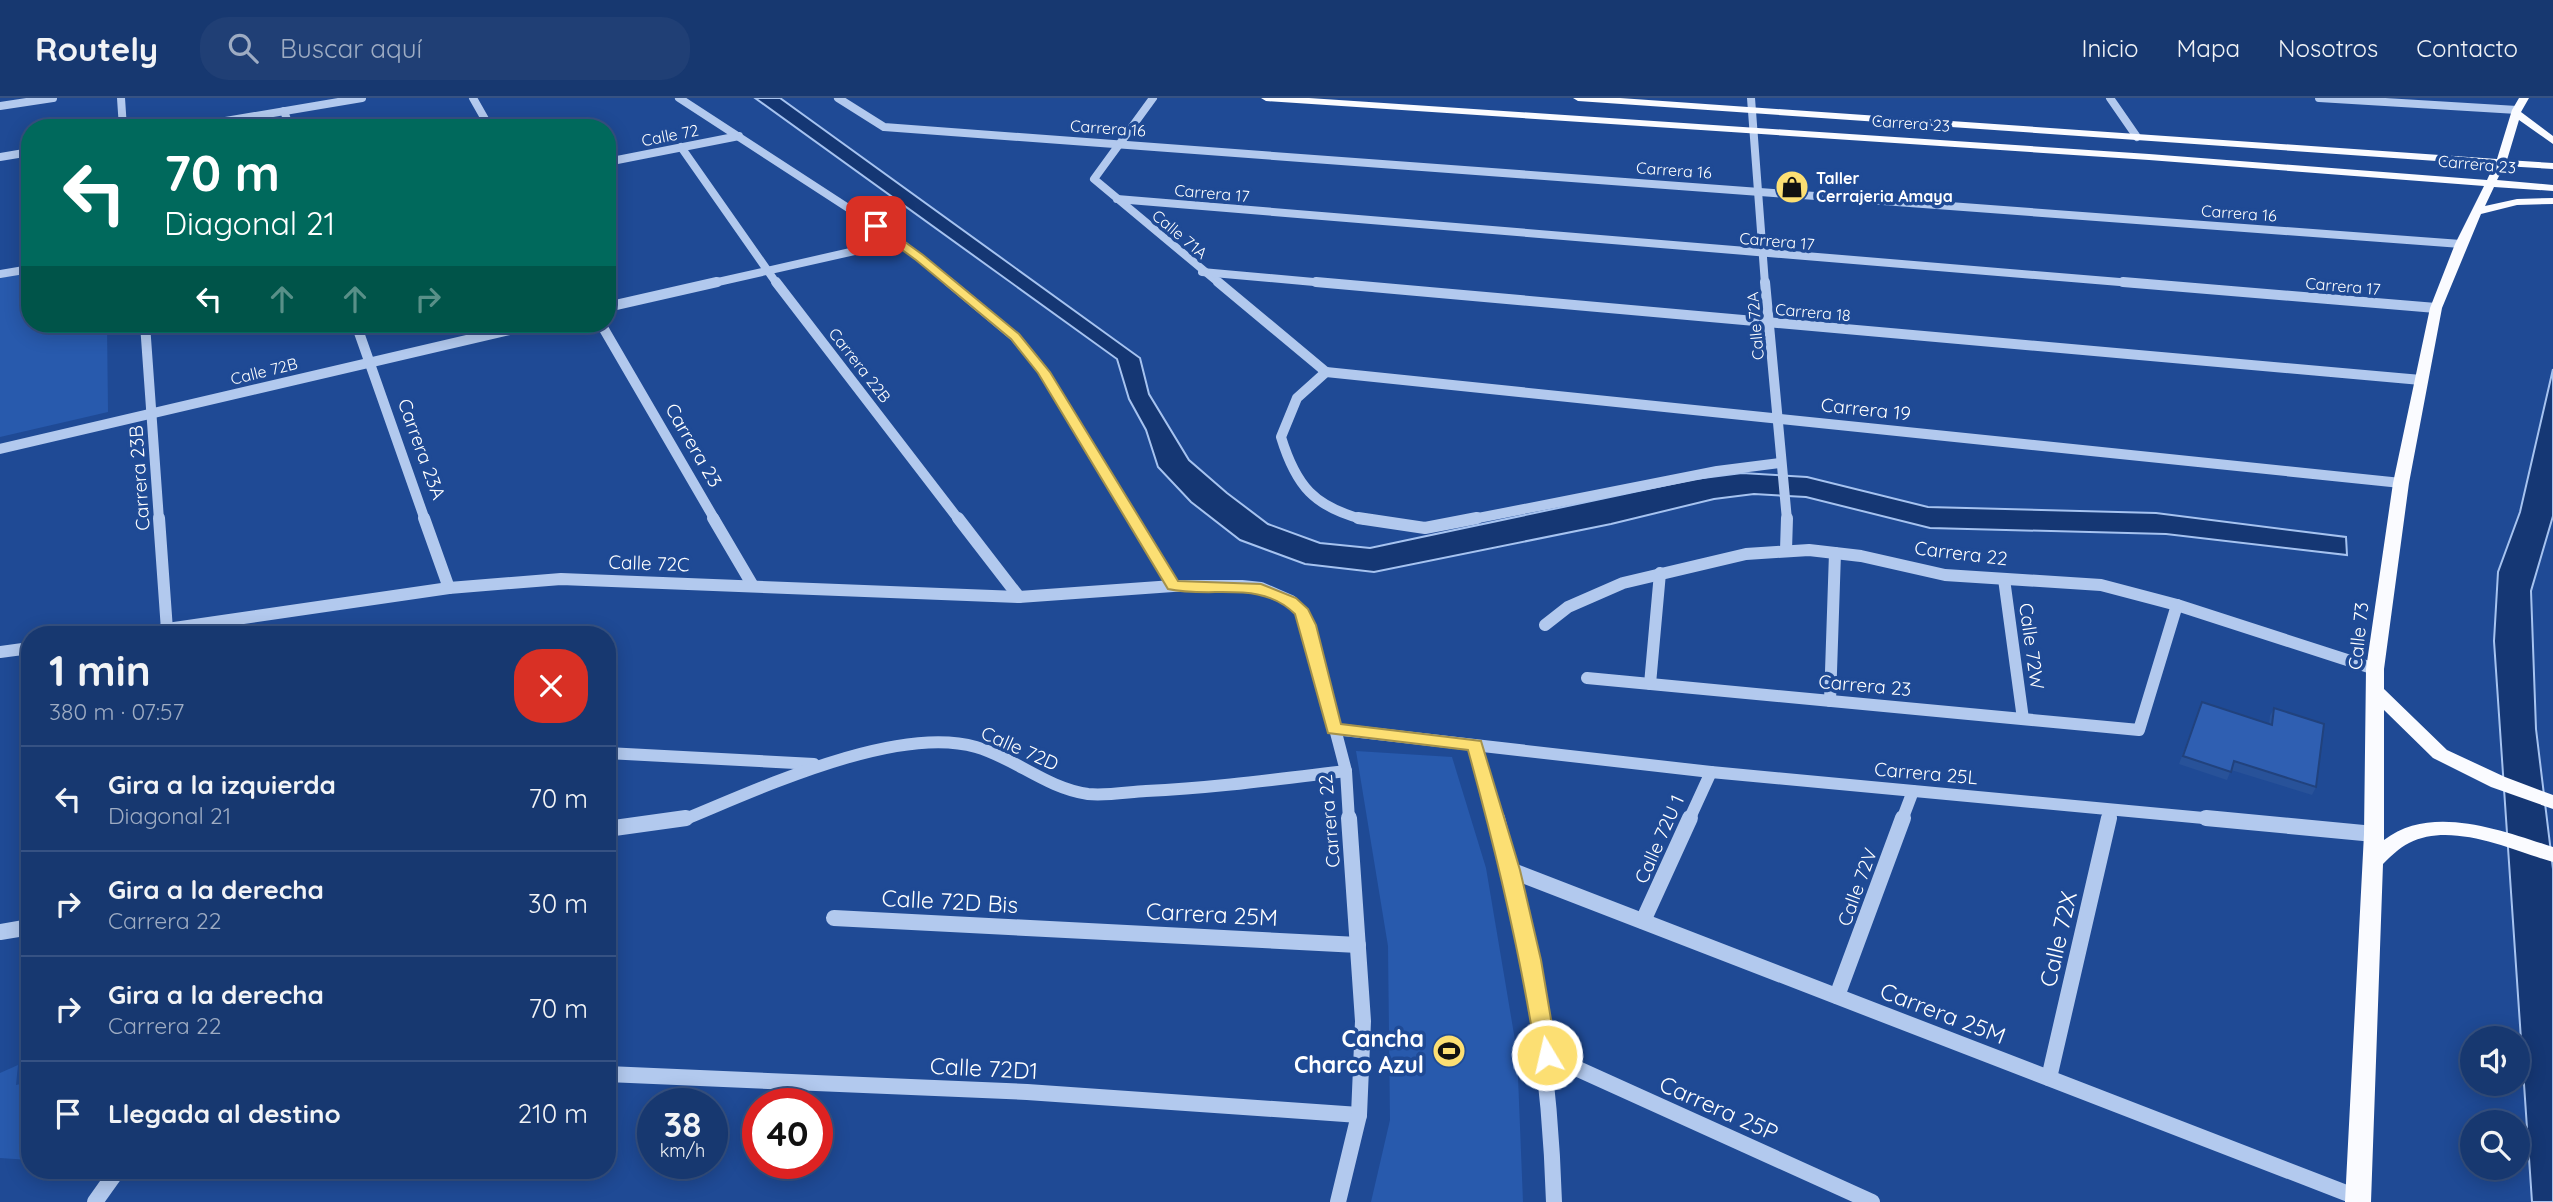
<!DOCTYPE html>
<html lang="es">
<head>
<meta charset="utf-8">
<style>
  :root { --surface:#173870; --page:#203f75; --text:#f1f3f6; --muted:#9eacc3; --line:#365283 }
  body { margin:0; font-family:Quicksand,sans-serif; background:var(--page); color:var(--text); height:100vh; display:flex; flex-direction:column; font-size:26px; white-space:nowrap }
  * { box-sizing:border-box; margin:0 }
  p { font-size:23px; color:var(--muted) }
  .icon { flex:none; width:38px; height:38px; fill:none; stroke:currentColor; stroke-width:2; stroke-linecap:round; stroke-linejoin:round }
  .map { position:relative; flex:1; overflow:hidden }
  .sheet { position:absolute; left:21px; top:528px; width:595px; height:553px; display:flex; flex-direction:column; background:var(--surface); border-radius:28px; box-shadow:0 4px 18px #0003,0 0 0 2px var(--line) }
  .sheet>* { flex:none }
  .guide { position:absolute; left:21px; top:21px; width:595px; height:214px; border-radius:28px; box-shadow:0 4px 18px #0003,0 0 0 2px var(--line); background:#00695c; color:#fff; overflow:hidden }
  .buttons { position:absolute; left:2460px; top:928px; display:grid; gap:14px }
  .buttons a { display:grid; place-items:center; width:70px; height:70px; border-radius:50%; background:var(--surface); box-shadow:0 4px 18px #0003,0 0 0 2px var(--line); font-size:35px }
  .speed { position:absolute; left:637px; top:990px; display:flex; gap:14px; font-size:35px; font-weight:700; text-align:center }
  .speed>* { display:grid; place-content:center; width:91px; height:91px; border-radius:50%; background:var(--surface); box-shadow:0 4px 18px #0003,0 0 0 2px var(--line); line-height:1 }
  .speed small { font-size:18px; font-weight:400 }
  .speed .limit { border:10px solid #d22; background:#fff; color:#111 }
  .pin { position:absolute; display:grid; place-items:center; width:60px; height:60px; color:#fff; margin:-30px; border-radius:14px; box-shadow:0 4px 10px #0006 }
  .me { position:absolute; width:77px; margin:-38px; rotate:351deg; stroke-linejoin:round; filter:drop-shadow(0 0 5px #0008) }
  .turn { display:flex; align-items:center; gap:24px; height:147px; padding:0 28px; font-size:32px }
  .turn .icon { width:91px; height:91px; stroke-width:2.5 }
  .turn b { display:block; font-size:49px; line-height:60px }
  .lanes { display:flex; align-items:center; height:66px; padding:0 28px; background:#0003; justify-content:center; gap:35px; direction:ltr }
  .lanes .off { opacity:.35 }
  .round { display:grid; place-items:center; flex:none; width:74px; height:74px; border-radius:28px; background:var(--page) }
  .overview { display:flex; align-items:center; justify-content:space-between; height:119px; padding:0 28px }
  h1 { font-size:42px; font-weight:700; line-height:52px }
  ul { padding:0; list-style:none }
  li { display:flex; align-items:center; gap:21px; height:105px; padding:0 28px; border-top:2px solid var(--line) }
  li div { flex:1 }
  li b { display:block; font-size:26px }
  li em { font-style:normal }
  header { display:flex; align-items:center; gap:42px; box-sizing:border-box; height:98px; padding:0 35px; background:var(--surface); border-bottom:2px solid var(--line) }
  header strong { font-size:33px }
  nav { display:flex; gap:38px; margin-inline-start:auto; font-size:24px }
  .search { width:490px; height:63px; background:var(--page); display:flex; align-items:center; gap:18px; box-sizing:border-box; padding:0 24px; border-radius:28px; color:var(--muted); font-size:26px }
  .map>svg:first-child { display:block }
</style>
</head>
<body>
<header>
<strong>Routely</strong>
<div class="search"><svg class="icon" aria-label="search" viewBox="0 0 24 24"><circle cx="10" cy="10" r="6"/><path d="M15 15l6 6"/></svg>Buscar aquí</div>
<nav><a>Inicio</a><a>Mapa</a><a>Nosotros</a><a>Contacto</a></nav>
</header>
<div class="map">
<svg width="2553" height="1104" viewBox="0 0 2553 1104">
  <rect width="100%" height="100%" fill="#1f4a95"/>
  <g fill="#285aad">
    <path d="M30 174V226H107L108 314 0 339V180Z"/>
    <path d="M1356 653 1452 659 1486 770 1517 954 1523 1104H1371L1390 1022 1388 848Z"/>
    <path d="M18 967 16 987 30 984V1062L0 1060V975Z"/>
  </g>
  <g fill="#153774" stroke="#a6c3f0" stroke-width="2">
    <path d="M755 0H780L1140 260 1149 296 1189 362 1227 395 1268 426 1320 445 1370 450 1695 381 1742 375 1807 379 1928 409 2156 415 2346 439 2347 457 2166 436 1930 430 1806 399 1754 396 1714 401 1611 426 1374 474 1305 466 1240 442 1191 404 1158 369 1146 332 1129 301 1117 261Z"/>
    <path d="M2553 271V418L2531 493 2536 631 2553 771V1104H2532L2494 543 2498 474 2520 414Z"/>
  </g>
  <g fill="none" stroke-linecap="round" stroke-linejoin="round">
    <g stroke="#b2c9ee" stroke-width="8">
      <path d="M121 0 123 30"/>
      <path d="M473 0 490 30"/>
      <path d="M679 0 899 143 951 186"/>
      <path d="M838 0 884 29 2461 146"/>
      <path d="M1153 0 1094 81 1220 186"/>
      <path d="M1751 0 1765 186"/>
      <path d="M2110 0 2137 39"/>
      <path d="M2319 0 2517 12"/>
      <path d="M0 8 53 0"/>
      <path d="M284 13 290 30"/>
      <path d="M184 30 362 0"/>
      <path d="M681 49 777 186"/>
      <path d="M0 59 30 54"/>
      <path d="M607 64 739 38"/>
      <path d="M1117 101 2144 186"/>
      <path d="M1202 174 1336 186"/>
      <path d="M0 176 30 171"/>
      <path d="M709 186 899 143"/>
    </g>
    <g stroke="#b2c9ee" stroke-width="10">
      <path d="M776 184 959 422"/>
      <path d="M949 184 1015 239 1044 274 1133 422"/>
      <path d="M1218 184 1326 274"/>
      <path d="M1316 184 2421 282"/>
      <path d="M1765 184 1787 422"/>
      <path d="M2123 184 2436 210"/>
      <path d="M607 209 717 184"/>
      <path d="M145 226 159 422"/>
      <path d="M356 226 425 422"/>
      <path d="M601 226 715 422"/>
      <path d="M1326 274 2401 385"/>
      <path d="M1326 274 1297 300 1281 339C1296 388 1314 409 1365 422"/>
      <path d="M0 351 535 226"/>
      <path d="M1468 422 1717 373 1780 365"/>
    </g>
    <g stroke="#b2c9ee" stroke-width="12">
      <path d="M159 420 167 532"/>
      <path d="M424 420 449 490"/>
      <path d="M713 420 753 488"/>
      <path d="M958 420 1019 499"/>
      <path d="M1132 420 1173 488"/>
      <path d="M1358 420 1425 430 1477 420"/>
      <path d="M1786 452 1787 420"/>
      <path d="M2004 481 2023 621"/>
      <path d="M1545 527 1568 509 1623 485 1746 456 1809 452 1861 458 1945 477 2101 487 2177 507 2375 571"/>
      <path d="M126 537 449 490 561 481 1019 499 1173 488H1242L1261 490 1291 503 1302 514 1308 527 1346 673 1349 722"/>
      <path d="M0 554 30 550"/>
      <path d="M1587 580 2139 632 2177 507"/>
      <path d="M1650 586 1660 475"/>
      <path d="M1830 603 1835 455"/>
      <path d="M1334 631 1711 674 2225 722"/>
      <path d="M1475 647 1497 722"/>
      <path d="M607 655 814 666"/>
      <path d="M673 722 688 720C761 690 898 626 976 649 1015 660 1046 690 1088 696 1106 698 1128 694 1146 693 1213 690 1279 681 1346 673"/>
      <path d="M1689 722 1711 674"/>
      <path d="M1902 722 1913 693"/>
      <path d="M2109 722 2111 712"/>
    </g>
    <g stroke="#b2c9ee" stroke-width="16">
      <path d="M1497 720C1531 847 1550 973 1554 1104"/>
      <path d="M2206 720 2374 736"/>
      <path d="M607 731 686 720"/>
      <path d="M1510 772 2359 1100"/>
      <path d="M834 820 1358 847"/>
      <path d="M1643 823 1690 720"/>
      <path d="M0 834 30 829"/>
      <path d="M1837 898 1903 720"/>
      <path d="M1547 957 1872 1104"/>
      <path d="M607 976 1027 994 1359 1017"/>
      <path d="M2049 980 2109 720"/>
      <path d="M95 1104 117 1073"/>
      <path d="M1338 1104 1359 1017 1363 923 1349 720"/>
    </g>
    <path fill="#fafbff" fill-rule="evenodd" d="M1261 0H1309L2149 56 2487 82 2494 67 1578 3 1573 0H1620L2497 61 2512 12 2519 0H2529L2521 14 2553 38V46L2519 22 2507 62 2553 65V71L2504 68 2497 82 2553 87V93L2494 89 2485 108 2517 101 2553 100V106L2517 107 2481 116 2442 210 2409 385 2384 571V591L2447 652 2505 679 2553 697V711L2491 689 2433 660 2384 612V742C2432 705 2502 733 2553 749V764C2511 752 2452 723 2409 745 2399 750 2391 758 2383 766L2371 1104H2345L2364 736 2366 571 2393 385 2430 210 2455 146 2484 88 2149 62 1266 3Z"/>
  </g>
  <path fill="#285299" d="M2202 604 2269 626 2270 618 2274 610 2316 689 2312 697 2231 672 2227 682 2179 666Z"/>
  <path fill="#2f5fb2" stroke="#21427d" stroke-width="2" d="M2202 604 2272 627 2274 610 2324 626 2316 689 2234 663 2231 674 2183 658Z"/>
  <path fill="#fcdf73" stroke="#a4914b" stroke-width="2" d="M872 126H880L923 157 1019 236 1050 274 1178 483 1261 486 1296 500 1308 511 1316 527 1341 626 1481 643 1520 772 1541 862 1557 957 1554 963 1547 966 1539 963 1536 957C1520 853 1496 753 1468 652L1328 635 1295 516C1260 481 1212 501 1168 491L1038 275 1011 241 916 162 872 130Z"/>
  <defs>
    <symbol id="shop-disc" viewBox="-11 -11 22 22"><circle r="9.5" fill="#fcdf73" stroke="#1f4a95"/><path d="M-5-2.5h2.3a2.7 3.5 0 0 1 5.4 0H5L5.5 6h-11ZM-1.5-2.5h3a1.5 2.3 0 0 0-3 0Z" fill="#111"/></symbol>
    <symbol id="stadium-disc" viewBox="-11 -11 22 22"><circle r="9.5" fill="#fcdf73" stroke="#1f4a95"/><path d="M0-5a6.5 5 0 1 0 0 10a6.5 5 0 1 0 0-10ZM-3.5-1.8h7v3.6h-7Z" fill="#111"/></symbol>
  </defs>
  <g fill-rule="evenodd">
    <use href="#shop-disc" x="1773" y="70" width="38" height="38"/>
    <use href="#stadium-disc" x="1430" y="934" width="38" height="38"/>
  </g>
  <g text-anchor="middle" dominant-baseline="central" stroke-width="7" stroke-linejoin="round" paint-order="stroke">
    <g font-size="16" fill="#fff" stroke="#1f4a95">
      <text transform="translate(1911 25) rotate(4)">Carrera 23</text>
      <text transform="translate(1108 30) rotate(4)">Carrera 16</text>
      <text transform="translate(670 37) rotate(-11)">Calle 72</text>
      <text transform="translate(2477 66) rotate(5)">Carrera 23</text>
      <text transform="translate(1674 72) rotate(4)">Carrera 16</text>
      <text transform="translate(1212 95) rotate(5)">Carrera 17</text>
      <text transform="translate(2239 115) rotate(4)">Carrera 16</text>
      <text transform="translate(1180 136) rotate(40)">Calle 71A</text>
      <text transform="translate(1777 143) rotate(5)">Carrera 17</text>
      <text transform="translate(2343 188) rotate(5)">Carrera 17</text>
      <text transform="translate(1813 214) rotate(5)">Carrera 18</text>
      <text transform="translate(1755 228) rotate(-95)">Calle 72A</text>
      <text transform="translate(860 267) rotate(52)">Carrera 22B</text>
      <text transform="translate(264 273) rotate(-14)">Calle 72B</text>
    </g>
    <g font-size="16" font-weight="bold" fill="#fff" stroke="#1f4a95" text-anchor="start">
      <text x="1816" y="80">Taller<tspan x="1816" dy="18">Cerrajeria Amaya</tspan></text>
    </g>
    <g font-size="19" fill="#fff" stroke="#1f4a95">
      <text transform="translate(1866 311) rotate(6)">Carrera 19</text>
      <text transform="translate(694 347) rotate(60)">Carrera 23</text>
      <text transform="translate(422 351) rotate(70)">Carrera 23A</text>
      <text transform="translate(139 380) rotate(-94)">Carrera 23B</text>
      <text transform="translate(1961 455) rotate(7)">Carrera 22</text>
      <text transform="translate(649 465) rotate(2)">Calle 72C</text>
      <text transform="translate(2358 538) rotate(-84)">Calle 73</text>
      <text transform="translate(2032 548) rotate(82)">Calle 72W</text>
      <text transform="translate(1865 587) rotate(5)">Carrera 23</text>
      <text transform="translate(1020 650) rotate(24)">Calle 72D</text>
      <text transform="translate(1926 675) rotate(5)">Carrera 25L</text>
      <text transform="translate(1329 723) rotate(-95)">Carrera 22</text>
      <text transform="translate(1659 741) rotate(-66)">Calle 72U 1</text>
      <text transform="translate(1857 789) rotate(-70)">Calle 72V</text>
    </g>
    <g font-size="23" fill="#fff" stroke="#1f4a95">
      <text transform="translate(950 803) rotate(3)">Calle 72D Bis</text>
      <text transform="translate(1212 816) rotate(3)">Carrera 25M</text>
      <text transform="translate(2058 841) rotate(-77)">Calle 72X</text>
      <text transform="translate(1943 915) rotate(21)">Carrera 25M</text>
      <text transform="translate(984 970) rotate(3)">Calle 72D1</text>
      <text transform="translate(1719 1010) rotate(24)">Carrera 25P</text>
    </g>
    <g font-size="23" font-weight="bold" fill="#fff" stroke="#1f4a95" text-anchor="end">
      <text x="1424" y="940">Cancha<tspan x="1424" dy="26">Charco Azul</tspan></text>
    </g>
  </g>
</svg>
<div class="buttons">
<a><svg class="icon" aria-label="sound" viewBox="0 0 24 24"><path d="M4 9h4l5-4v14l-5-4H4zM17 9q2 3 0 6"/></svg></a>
<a><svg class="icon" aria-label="search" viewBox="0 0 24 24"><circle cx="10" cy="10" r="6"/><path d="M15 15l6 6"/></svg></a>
</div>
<div class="speed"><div>38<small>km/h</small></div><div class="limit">40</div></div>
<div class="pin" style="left:876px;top:128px;background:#d93025"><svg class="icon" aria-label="arrive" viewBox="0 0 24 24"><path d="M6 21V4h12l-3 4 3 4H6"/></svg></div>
<svg class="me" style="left:1547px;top:957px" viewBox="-20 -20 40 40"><circle r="17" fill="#fcdf73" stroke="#fff" stroke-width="3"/><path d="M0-11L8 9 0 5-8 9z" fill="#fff"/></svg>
<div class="guide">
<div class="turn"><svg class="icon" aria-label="left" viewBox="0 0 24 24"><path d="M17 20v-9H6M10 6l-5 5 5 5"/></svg><div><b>70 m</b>Diagonal 21</div></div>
<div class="lanes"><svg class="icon" aria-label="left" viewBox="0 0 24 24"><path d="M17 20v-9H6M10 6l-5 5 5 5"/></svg><svg class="icon off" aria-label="ahead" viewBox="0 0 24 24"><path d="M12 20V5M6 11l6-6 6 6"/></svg><svg class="icon off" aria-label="ahead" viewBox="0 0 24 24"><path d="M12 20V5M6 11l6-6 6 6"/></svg><svg class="icon off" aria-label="right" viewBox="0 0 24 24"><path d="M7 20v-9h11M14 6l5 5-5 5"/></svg></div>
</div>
<section class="sheet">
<div class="overview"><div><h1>1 min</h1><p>380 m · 07:57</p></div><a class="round" style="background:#d93025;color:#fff"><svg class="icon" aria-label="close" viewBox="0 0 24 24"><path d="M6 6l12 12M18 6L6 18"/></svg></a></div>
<ul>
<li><svg class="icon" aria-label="left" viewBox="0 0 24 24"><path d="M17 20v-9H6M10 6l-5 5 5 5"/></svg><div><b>Gira a la izquierda</b><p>Diagonal 21</p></div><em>70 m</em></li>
<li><svg class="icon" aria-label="right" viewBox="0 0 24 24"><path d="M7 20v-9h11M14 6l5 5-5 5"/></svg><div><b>Gira a la derecha</b><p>Carrera 22</p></div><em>30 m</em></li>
<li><svg class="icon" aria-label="right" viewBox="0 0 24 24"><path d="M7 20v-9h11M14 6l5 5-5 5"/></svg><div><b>Gira a la derecha</b><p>Carrera 22</p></div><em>70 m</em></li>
<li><svg class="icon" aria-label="arrive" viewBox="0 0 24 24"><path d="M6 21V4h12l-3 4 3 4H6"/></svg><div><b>Llegada al destino</b></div><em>210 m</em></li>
</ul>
</section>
</div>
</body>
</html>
